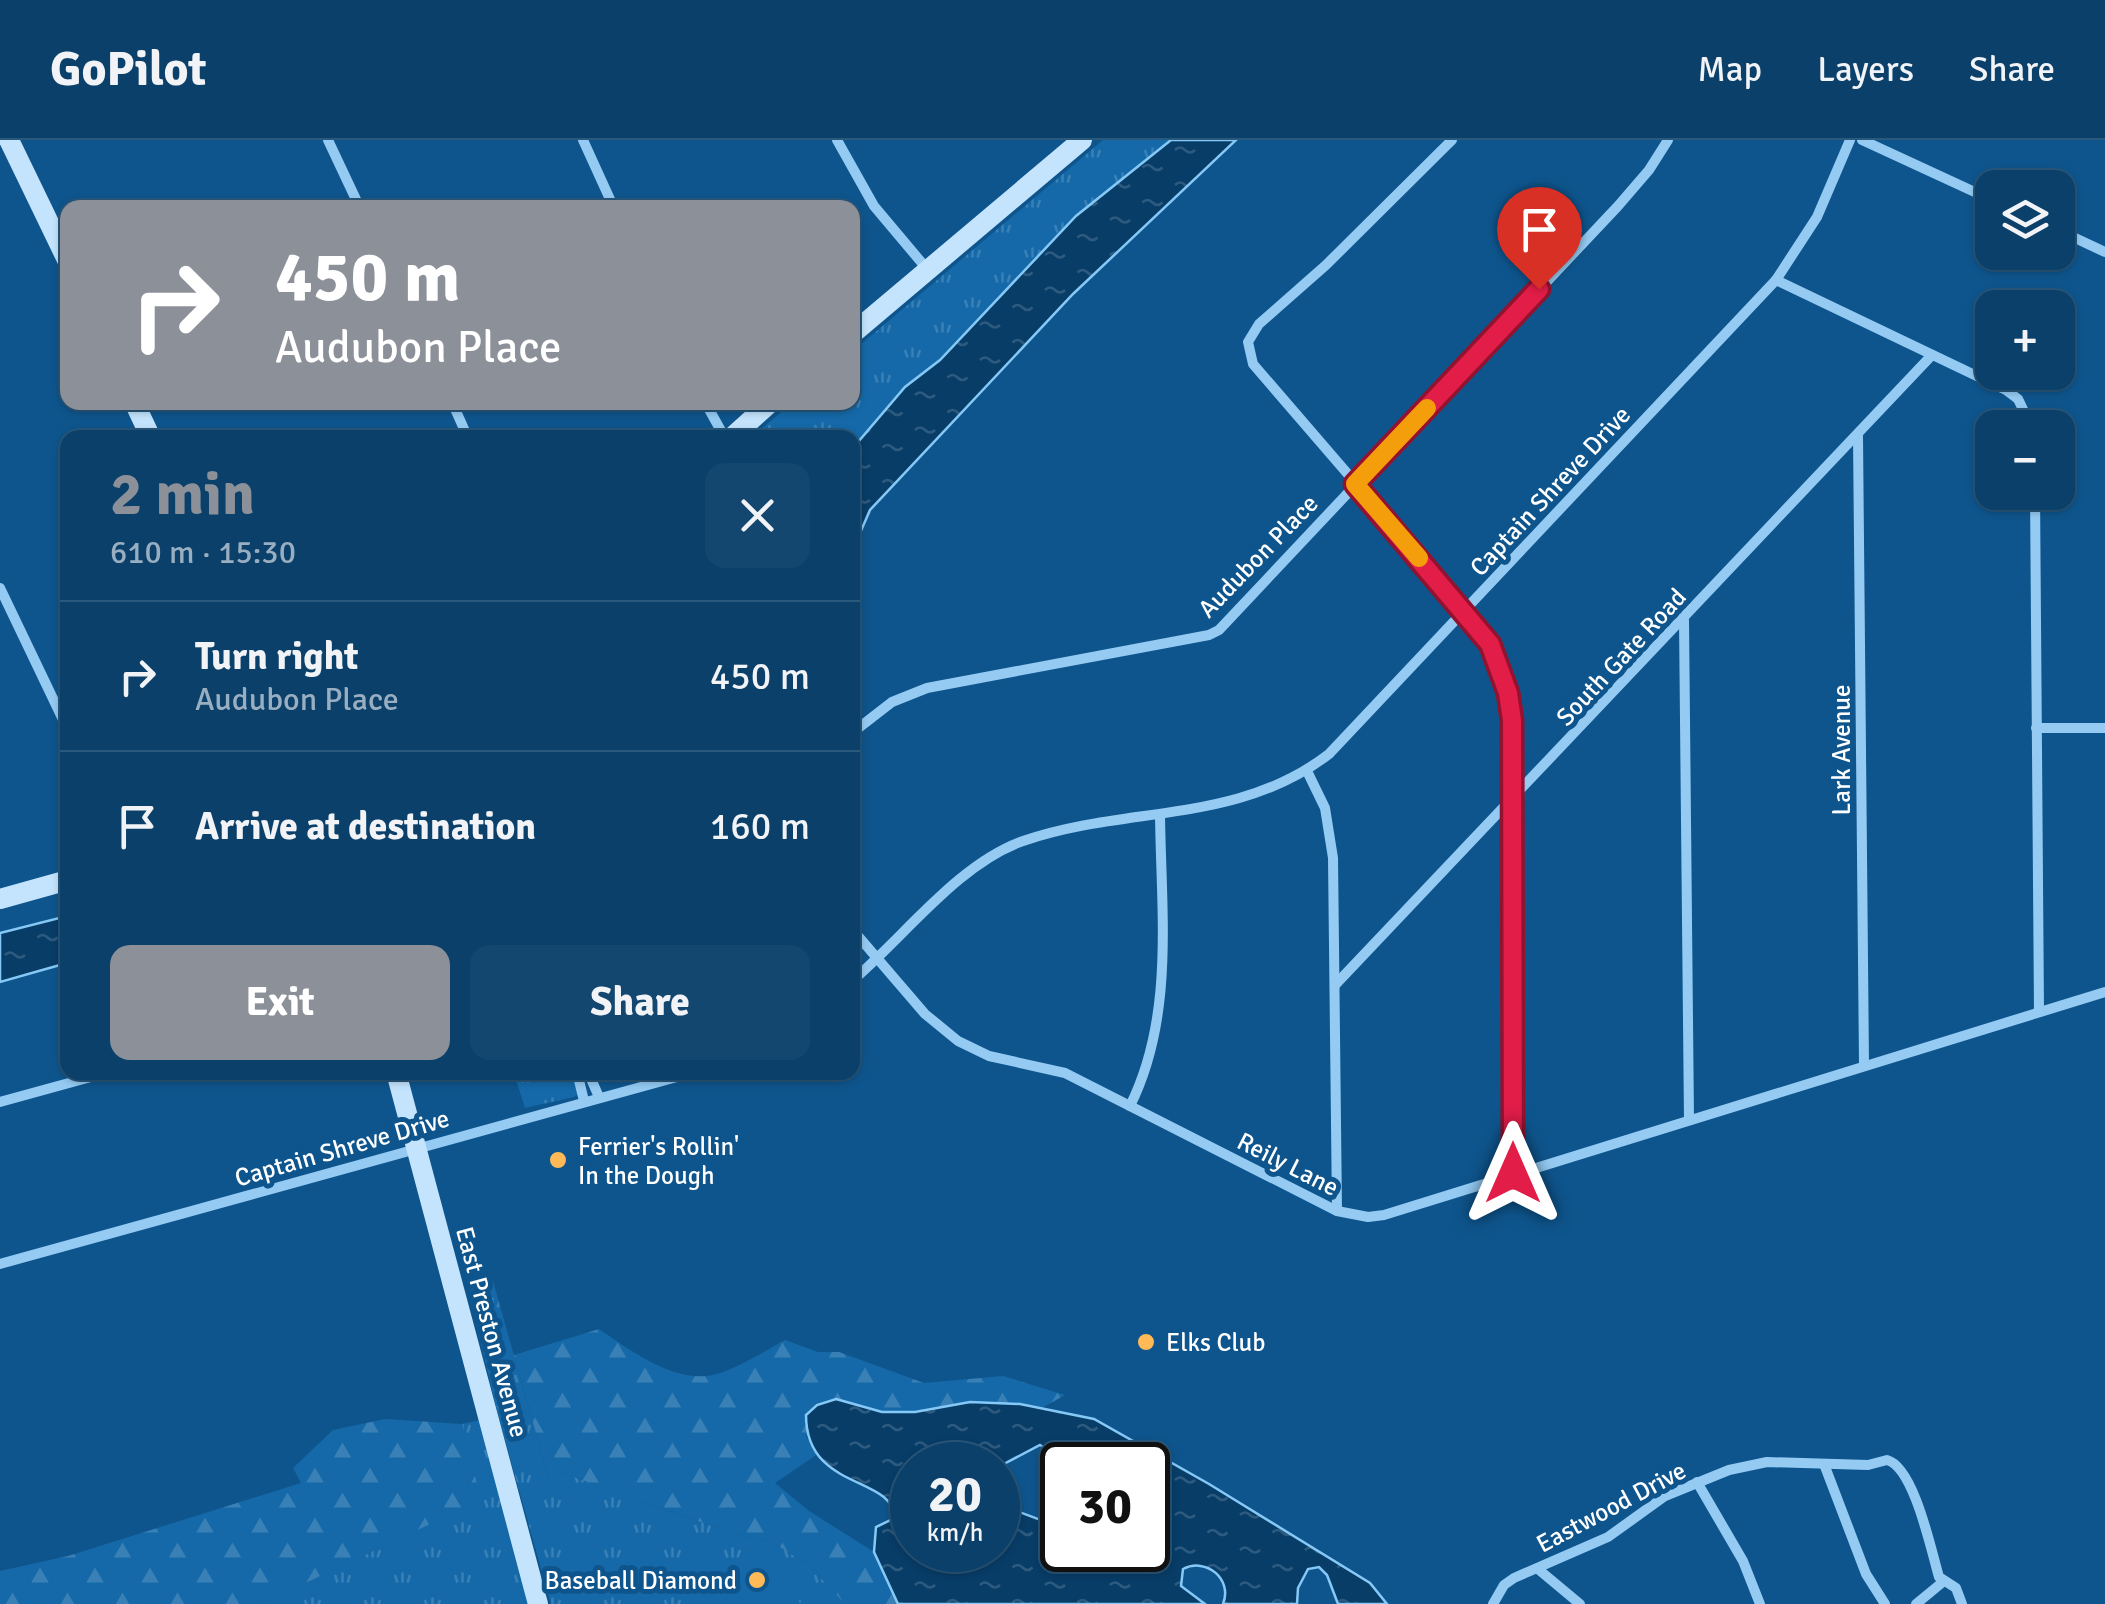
<!DOCTYPE html>
<html lang="en">
<head>
<meta charset="utf-8">
<style>
  :root { --surface:#0a406a; --page:#134770; --text:#f1f3f6; --muted:#99afc1; --line:#2a597e; --accent:#8c9099 }
  body { margin:0; font-family:Signika,sans-serif; background:var(--page); color:var(--text); height:100vh; display:flex; flex-direction:column; font-size:38px; white-space:nowrap }
  * { box-sizing:border-box; margin:0 }
  p { font-size:32px; color:var(--muted) }
  .icon { flex:none; width:55px; height:55px; fill:none; stroke:currentColor; stroke-width:2; stroke-linecap:round; stroke-linejoin:round }
  .map { position:relative; flex:1; overflow:hidden }
  .panel { position:absolute; left:60px; top:290px; width:800px; height:650px; display:flex; flex-direction:column; background:var(--surface); border-radius:20px; box-shadow:0 2px 8px #0004,0 0 0 2px var(--line) }
  .panel>* { flex:none }
  .banner { position:absolute; left:60px; top:60px; width:800px; height:210px; border-radius:20px; box-shadow:0 2px 8px #0004,0 0 0 2px var(--line); background:#8c9099; color:#fff; overflow:hidden }
  .fabs { position:absolute; left:1975px; top:30px; display:grid; gap:20px }
  .fabs a { display:grid; place-items:center; width:100px; height:100px; border-radius:20px; background:var(--surface); box-shadow:0 2px 8px #0004,0 0 0 2px var(--line); font-size:50px }
  .speed { position:absolute; left:890px; top:1302px; display:flex; gap:20px; font-size:50px; font-weight:700; text-align:center }
  .speed>* { display:grid; place-content:center; width:130px; height:130px; border-radius:50%; background:var(--surface); box-shadow:0 2px 8px #0004,0 0 0 2px var(--line); line-height:1 }
  .speed small { font-size:25px; font-weight:400 }
  .speed .limit { border:5px solid #111; border-radius:15px; background:#fff; color:#111 }
  .pin { position:absolute; display:grid; place-items:center; width:85px; height:85px; color:#fff; margin:-102px -42px; border-radius:50% 50% 50% 0; rotate:-45deg; box-shadow:0 0 10px #0007 }
  .pin .icon { rotate:45deg }
  .me { position:absolute; width:110px; margin:-55px; rotate:0deg; stroke-linejoin:round; filter:drop-shadow(0 0 8px #0008) }
  .turn { display:flex; align-items:center; gap:35px; height:210px; padding:0 50px; font-size:45px }
  .turn .icon { width:130px; height:130px; stroke-width:2.5 }
  .turn b { display:block; font-size:70px; line-height:85px }
  .round { display:grid; place-items:center; flex:none; width:105px; height:105px; border-radius:20px; background:var(--page) }
  .summary { display:flex; align-items:center; justify-content:space-between; height:170px; padding:0 50px }
  h1 { font-size:60px; font-weight:700; line-height:75px; color:var(--accent) }
  .action { display:flex; gap:20px; margin-top:auto; padding:20px 50px }
  .action a { flex:1; height:115px; border-radius:20px; background:var(--accent); color:#fff; font-size:40px; font-weight:700; line-height:115px; text-align:center }
  .action a+a { background:var(--page); color:var(--text) }
  ul { padding:0; list-style:none }
  li { display:flex; align-items:center; gap:30px; height:150px; padding:0 50px; border-top:2px solid var(--line) }
  li div { flex:1 }
  li b { display:block; font-size:38px }
  li em { font-style:normal }
  header { display:flex; align-items:center; gap:60px; box-sizing:border-box; height:140px; padding:0 50px; background:var(--surface); border-bottom:2px solid var(--line) }
  header strong { font-size:48px }
  nav { display:flex; gap:55px; margin-inline-start:auto; font-size:35px }
  .map>svg:first-child { display:block }
</style>
</head>
<body>
<header>
<strong>GoPilot</strong>
<nav><a>Map</a><a>Layers</a><a>Share</a></nav>
</header>
<div class="map">
<svg width="2105" height="1464" viewBox="0 0 2105 1464">
  <defs>
    <pattern id="grass-tufts" width="24" height="20" patternUnits="userSpaceOnUse" patternTransform="scale(2.5)"><rect width="24" height="20" fill="#1569a8"/><path d="M3 7l-1-3M5 7V3M7 7l1-3M15 17l-1-3M17 17v-4M19 17l1-3" fill="none" stroke="#3880b5"/></pattern>
    <pattern id="forest-firs" width="22" height="20" patternUnits="userSpaceOnUse" patternTransform="scale(2.5)"><rect width="22" height="20" fill="#1569a8"/><path d="M5 1l3.5 6h-7zM16 11l3.5 6h-7z" fill="#3880b5"/></pattern>
    <pattern id="water-ripples" width="26" height="14" patternUnits="userSpaceOnUse" patternTransform="scale(2.5)"><rect width="26" height="14" fill="#083d68"/><path d="M2 4q2-2 4 0t4 0M15 11q2-2 4 0t4 0" fill="none" stroke="#2d5a7f"/></pattern>
  </defs>
  <rect width="100%" height="100%" fill="#0e558d"/>
  <g fill="url(#grass-tufts)">
    <path d="M1103 0H1171L1076 76 940 220 905 247 853 308 852 298H751L792 263 852 262 853 211Z"/>
    <path d="M514 933H577L581 952 574 957 525 968Z"/>
    <path d="M493 1141 549 1340 563 1333 737 1395 770 1401 808 1424 845 1464H551L498 1275 469 1153 473 1147Z"/>
    <path d="M480 1280 529 1464H261L480 1360 462 1284Z"/>
  </g>
  <g fill="url(#forest-firs)">
    <path d="M599 1189C629 1209 667 1239 706 1236 729 1234 765 1211 785 1200L818 1212H839L924 1243 1003 1236 1065 1255 1042 1268 1020 1264 913 1272H882L837 1259 806 1296 816 1315 775 1343 809 1371 874 1412 898 1464H845L808 1424 770 1401 737 1395 563 1333 549 1340 514 1215Z"/>
    <path d="M385 1279 462 1284 481 1360 261 1464H0V1431L68 1416 301 1343 293 1328 333 1290Z"/>
  </g>
  <path fill="#1569a8" d="M750 1408C772 1422 792 1439 800 1464H711Z"/>
  <g fill="url(#water-ripples)" stroke="#86c9f7" stroke-width="2.5" fill-rule="evenodd">
    <path d="M1171 0H1236L1073 154 870 370 860 393 853 401V308L905 247 940 220 1076 76Z"/>
    <path d="M67 776V823L0 842V793Z"/>
    <path d="M836 1259 882 1272H915L970 1262 1020 1264 1094 1279 1209 1344 1370 1443 1387 1464H1338L1327 1435 1319 1427 1308 1429 1298 1448 1297 1464H1223C1233 1439 1206 1417 1183 1429L1181 1446 1205 1464H898L874 1412 876 1387 895 1378C893 1335 806 1351 806 1275L817 1265ZM1040 1305 1077 1325H1148V1370L1154 1381 1148 1384V1410H1062V1388L998 1364V1410H912V1325L998 1327Z"/>
  </g>
  <g fill="none" stroke-linecap="round" stroke-linejoin="round">
    <g stroke="#95cbf3" stroke-width="10">
      <path d="M328 0 360 68"/>
      <path d="M583 0 614 68"/>
      <path d="M837 0 874 66 927 129"/>
      <path d="M1452 0 1326 125 1259 184 1248 202 1253 224 1465 470C1492 505 1506 536 1511 580L1513 1033"/>
      <path d="M1862 0 1992 60"/>
      <path d="M2058 90 2105 112"/>
      <path d="M1776 140 2006 250 2018 259 2032 288"/>
      <path d="M452 262 468 298"/>
      <path d="M705 262 725 298"/>
      <path d="M1858 296 1864 925"/>
      <path d="M2035 352 2039 872"/>
      <path d="M0 448 68 590"/>
      <path d="M1684 480 1689 980"/>
      <path d="M2036 588H2105"/>
      <path d="M852 593 892 562 927 548 1209 495 1219 490 1618 66 1649 30 1668 0"/>
      <path d="M1307 631 1325 668 1333 718 1337 1071"/>
      <path d="M852 789 925 874 958 901 989 916 1065 933 1337 1071 1368 1077 1384 1075 2105 852"/>
      <path d="M852 841C905 796 958 724 1023 701 1127 665 1237 685 1329 614L1776 140 1817 77 1850 0"/>
      <path d="M1336 844 1932 215"/>
      <path d="M577 932 584 961"/>
      <path d="M588 932 599 957"/>
      <path d="M0 962 109 932"/>
      <path d="M1130 966C1175 876 1161 772 1160 674"/>
      <path d="M0 1124 695 932"/>
      <path d="M1824 1324 1866 1434 1885 1464"/>
      <path d="M1697 1342 1743 1421 1760 1464"/>
      <path d="M1538 1429 1580 1464"/>
      <path d="M1493 1464 1504 1445 1514 1438 1608 1397 1665 1356 1729 1330 1767 1322 1868 1325 1887 1320C1914 1327 1931 1410 1939 1437L1956 1448 1962 1464"/>
      <path d="M1916 1464 1944 1441"/>
    </g>
    <g stroke="#c4e4fd" stroke-width="20">
      <path d="M9 0 68 122"/>
      <path d="M852 194 1082 0"/>
      <path d="M134 262 151 298"/>
      <path d="M731 298 771 262"/>
      <path d="M0 759 68 740"/>
      <path d="M396 932 538 1464"/>
    </g>
  </g>
  <g fill="none" stroke-linecap="round" stroke-linejoin="round">
    <defs>
      <path id="route" d="M1513 1033 1512 580 1508 553 1490 504 1355 344 1539 149"/>
    </defs>
    <use href="#route" stroke="#92132f" stroke-width="25"/>
    <use href="#route" stroke="#e11d48" stroke-width="18"/>
    <path stroke="#f59e0b" stroke-width="18" d="M1419 418 1355 344 1427 268"/>
  </g>
  <g fill="#ffba57" stroke="#0e558d" stroke-width="4">
    <circle cx="558" cy="1020" r="10"/>
    <circle cx="1146" cy="1202" r="10"/>
    <circle cx="757" cy="1440" r="10"/>
  </g>
  <g text-anchor="middle" dominant-baseline="central" stroke-width="10" stroke-linejoin="round" paint-order="stroke">
    <g font-size="25" fill="#fff" stroke="#0e558d">
      <text transform="translate(1550 351) rotate(-47)">Captain Shreve Drive</text>
      <text transform="translate(1258 416) rotate(-46)">Audubon Place</text>
      <text transform="translate(1621 517) rotate(-47)">South Gate Road</text>
      <text transform="translate(1841 610) rotate(-90)">Lark Avenue</text>
      <text transform="translate(342 1008) rotate(-16)">Captain Shreve Drive</text>
      <text transform="translate(1288 1024) rotate(27)">Reily Lane</text>
      <text transform="translate(492 1192) rotate(75)">East Preston Avenue</text>
      <text transform="translate(1611 1367) rotate(-28)">Eastwood Drive</text>
    </g>
    <g font-size="25" fill="#fff" stroke="#0e558d" text-anchor="start">
      <text x="578" y="1006">Ferrier's Rollin'<tspan x="578" dy="29">In the Dough</tspan></text>
      <text x="1166" y="1202">Elks Club</text>
      <text x="737" y="1440" text-anchor="end">Baseball Diamond</text>
    </g>
  </g>
</svg>
<div class="fabs">
<a><svg class="icon" aria-label="layers" viewBox="0 0 24 24"><path d="M12 4l9 5-9 5-9-5zM3 14l9 5 9-5"/></svg></a>
<a>+</a>
<a>−</a>
</div>
<div class="speed"><div>20<small>km/h</small></div><div class="limit">30</div></div>
<div class="pin" style="left:1539px;top:149px;background:#d93025"><svg class="icon" aria-label="arrive" viewBox="0 0 24 24"><path d="M6 21V4h12l-3 4 3 4H6"/></svg></div>
<svg class="me" style="left:1513px;top:1033px" viewBox="-20 -20 40 40"><path d="M0-17L14 15 0 8-14 15z" fill="#e11d48" stroke="#fff" stroke-width="4"/></svg>
<div class="banner">
<div class="turn"><svg class="icon" aria-label="right" viewBox="0 0 24 24"><path d="M7 20v-9h11M14 6l5 5-5 5"/></svg><div><b>450 m</b>Audubon Place</div></div>
</div>
<section class="panel">
<div class="summary"><div><h1>2 min</h1><p>610 m · 15:30</p></div><a class="round"><svg class="icon" aria-label="close" viewBox="0 0 24 24"><path d="M6 6l12 12M18 6L6 18"/></svg></a></div>
<ul>
<li><svg class="icon" aria-label="right" viewBox="0 0 24 24"><path d="M7 20v-9h11M14 6l5 5-5 5"/></svg><div><b>Turn right</b><p>Audubon Place</p></div><em>450 m</em></li>
<li><svg class="icon" aria-label="arrive" viewBox="0 0 24 24"><path d="M6 21V4h12l-3 4 3 4H6"/></svg><div><b>Arrive at destination</b></div><em>160 m</em></li>
</ul>
<div class="action"><a>Exit</a><a>Share</a></div>
</section>
</div>
</body>
</html>
